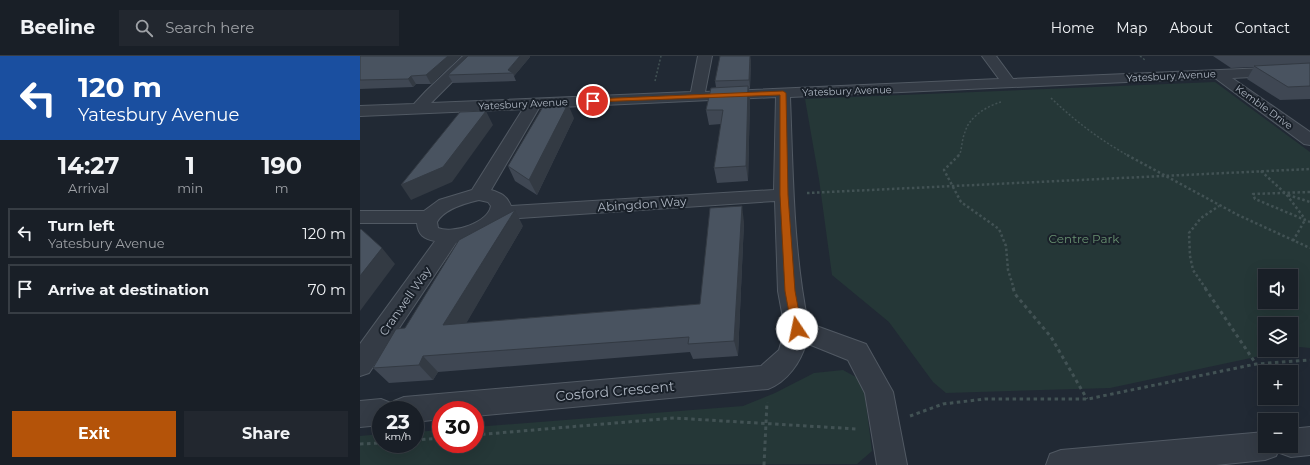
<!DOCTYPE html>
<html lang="en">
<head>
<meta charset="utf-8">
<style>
  :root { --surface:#191f27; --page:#22272f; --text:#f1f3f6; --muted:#9fa2a7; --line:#373d44; --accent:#b45309 }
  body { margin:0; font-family:Montserrat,sans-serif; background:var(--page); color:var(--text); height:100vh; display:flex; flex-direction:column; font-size:15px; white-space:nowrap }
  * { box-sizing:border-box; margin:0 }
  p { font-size:13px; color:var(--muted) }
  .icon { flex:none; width:22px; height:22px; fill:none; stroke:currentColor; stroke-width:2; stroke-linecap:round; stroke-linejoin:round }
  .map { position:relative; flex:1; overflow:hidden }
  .drawer { display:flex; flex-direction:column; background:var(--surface); width:360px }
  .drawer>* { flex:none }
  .hud { background:#1a4fa0; color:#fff; overflow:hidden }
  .fabs { position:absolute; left:898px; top:213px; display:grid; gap:8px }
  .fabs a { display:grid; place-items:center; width:40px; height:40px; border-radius:0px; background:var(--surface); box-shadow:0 4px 16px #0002,0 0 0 1px var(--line); font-size:20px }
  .speed { position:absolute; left:12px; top:345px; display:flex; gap:8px; font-size:20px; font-weight:700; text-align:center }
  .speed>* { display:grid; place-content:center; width:52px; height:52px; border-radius:50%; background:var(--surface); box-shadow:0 4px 16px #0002,0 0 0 1px var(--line); line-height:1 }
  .speed small { font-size:10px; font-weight:400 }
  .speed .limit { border:6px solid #d22; background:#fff; color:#111 }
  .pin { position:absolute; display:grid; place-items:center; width:34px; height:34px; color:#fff; margin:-17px; border:2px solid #fff; border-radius:50%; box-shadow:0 1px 4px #0007 }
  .me { position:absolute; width:44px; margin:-22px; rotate:349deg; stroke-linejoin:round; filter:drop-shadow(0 0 3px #0008) }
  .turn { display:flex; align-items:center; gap:14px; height:84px; padding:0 12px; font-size:18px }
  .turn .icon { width:52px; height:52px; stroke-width:2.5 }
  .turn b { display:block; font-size:28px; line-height:34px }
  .eta { display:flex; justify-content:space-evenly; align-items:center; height:68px; text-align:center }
  .eta b { font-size:24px; font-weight:700; line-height:28px }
  .primary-button { display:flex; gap:8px; margin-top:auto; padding:8px 12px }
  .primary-button a { flex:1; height:46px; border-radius:0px; background:var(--accent); color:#fff; font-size:16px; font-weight:700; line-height:46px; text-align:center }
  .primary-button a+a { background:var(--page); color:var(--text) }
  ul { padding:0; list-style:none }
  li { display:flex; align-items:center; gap:12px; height:50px; margin:0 8px 6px; padding:0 4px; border:2px solid var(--line); border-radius:0px }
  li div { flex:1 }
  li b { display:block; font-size:15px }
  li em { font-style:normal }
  header { display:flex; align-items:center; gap:24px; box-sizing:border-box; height:56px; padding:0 20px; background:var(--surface); border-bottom:1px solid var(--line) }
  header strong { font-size:19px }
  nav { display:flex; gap:22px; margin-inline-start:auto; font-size:14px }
  .search { width:280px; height:36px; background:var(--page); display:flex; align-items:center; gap:10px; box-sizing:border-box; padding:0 14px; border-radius:0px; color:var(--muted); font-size:15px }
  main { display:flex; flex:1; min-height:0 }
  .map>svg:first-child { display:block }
</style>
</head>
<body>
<header>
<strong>Beeline</strong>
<div class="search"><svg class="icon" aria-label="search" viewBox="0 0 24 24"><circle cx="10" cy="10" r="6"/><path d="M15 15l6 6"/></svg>Search here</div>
<nav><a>Home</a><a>Map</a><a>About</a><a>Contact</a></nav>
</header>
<main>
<section class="drawer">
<div class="hud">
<div class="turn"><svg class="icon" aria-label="left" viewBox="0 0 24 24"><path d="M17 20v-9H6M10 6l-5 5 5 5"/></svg><div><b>120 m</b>Yatesbury Avenue</div></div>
</div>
<div class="eta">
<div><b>14:27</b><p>Arrival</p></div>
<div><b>1</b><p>min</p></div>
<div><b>190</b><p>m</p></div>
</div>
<ul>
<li><svg class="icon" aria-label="left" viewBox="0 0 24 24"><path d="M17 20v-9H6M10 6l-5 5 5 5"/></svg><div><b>Turn left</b><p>Yatesbury Avenue</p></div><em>120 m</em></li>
<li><svg class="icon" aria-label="arrive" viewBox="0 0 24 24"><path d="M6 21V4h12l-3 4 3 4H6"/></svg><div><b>Arrive at destination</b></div><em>70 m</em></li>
</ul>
<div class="primary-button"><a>Exit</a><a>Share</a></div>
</section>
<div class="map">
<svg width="950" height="409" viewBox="0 0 950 409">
  <rect width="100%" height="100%" fill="#212934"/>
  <g fill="#253737" fill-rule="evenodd">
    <path d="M855 26 950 96V292L940 291 931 293V268H905V294H928L750 332 586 337 573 326 529 266 472 219 459 123 445 43ZM905 220H931V246H905Z"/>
    <path d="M483 314 503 325 512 395 497 408 0 409V380L21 378V388H55V376L81 374V388H115V371L383 350 415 337 454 317Z"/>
  </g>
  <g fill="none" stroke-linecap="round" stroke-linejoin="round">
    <defs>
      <g id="minor">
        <path d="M103 0H118L71 47 331 36 338 0H352L345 36 639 23 622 0H636L653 23 950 10V18L872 22 950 76V89L944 88 855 22 430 41C433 116 433 193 448 267L506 288 533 336 547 409H517L505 337 488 304 446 287C441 306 427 326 408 333L115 360V354H81V363L55 366V354H21V369L0 371V345L21 343 31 347 32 349 34 345 44 341 401 310 419 294 425 273 418 235 415 145 145 163 139 170 128 177 96 187 9 317 0 320V288L75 185C64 183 58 179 57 167H0V155H64L79 144 112 134 163 53 0 60V50L54 48 66 35ZM416 41 414 134 151 150C147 140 141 137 131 134L179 52ZM119 144 128 146 131 150C128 167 93 178 78 172L77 166C84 153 106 147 119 144Z"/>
        <path d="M950 371V399L931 401 920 397 919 393 916 400 905 404 856 409H686L690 398 701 394 905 376V390H931V373Z"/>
      </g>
    </defs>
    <use href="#minor" stroke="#515963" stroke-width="2"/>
    <g stroke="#425254" stroke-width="1.5" stroke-dasharray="2 2" stroke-linecap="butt">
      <path d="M780 0 785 4"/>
      <path d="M295 25 301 0"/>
      <path d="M691 42C715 65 740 84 769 100"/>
      <path d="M598 100 600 98C602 91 602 83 605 76 609 61 627 50 641 46"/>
    </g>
    <g stroke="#425254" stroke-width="2.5" stroke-dasharray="2.5 2.5" stroke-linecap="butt">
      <path d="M599 99 584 114 601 146 639 173 646 190 648 214 654 233"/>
      <path d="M767 99 878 159 950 192"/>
      <path d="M901 115 926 138 945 163"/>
      <path d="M950 136 893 138 895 143 950 166"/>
      <path d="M447 137 950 113"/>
      <path d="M928 139 950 146"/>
      <path d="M933 185 945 164"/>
      <path d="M846 233 833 214 830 200 829 177 841 162 859 150"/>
    </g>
    <g stroke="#425254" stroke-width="3" stroke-dasharray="3.5 3.5" stroke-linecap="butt">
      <path d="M653 232 655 238 691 281 727 343"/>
      <path d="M845 232 896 308"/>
      <path d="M550 360 583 348 625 343H728L896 308 950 304"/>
      <path d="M115 379 314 362 497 373"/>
      <path d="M55 384 81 382"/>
      <path d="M0 388 21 387"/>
      <path d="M404 409 407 346"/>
    </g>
    <use href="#minor" fill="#343b45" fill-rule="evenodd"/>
  </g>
  <g fill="#3f4753">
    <path d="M0 0H101L71 28H56L53 31 0 33Z"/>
    <path d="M853 0H950V43L920 44 887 23 894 11 871 12Z"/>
    <path d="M170 1 154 20 156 25 93 27 88 19Z"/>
    <path d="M391 4 390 32 389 33 390 44 388 125 357 127 354 112 361 68 349 69 346 54 356 31 355 25Z"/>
    <path d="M214 62 177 139 155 125 148 110Z"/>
    <path d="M384 166 378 300 333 303 330 296 78 316 73 324 29 327 13 312 45 272 163 170 106 267 340 248Z"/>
  </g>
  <g fill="#333a43">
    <path d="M88 0H101L71 28 66 19Z"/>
    <path d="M160 0H170V1L154 20 153 17 148 14Z"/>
    <path d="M390 0 391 4 390 32 389 24Z"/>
    <path d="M51 20 56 28 53 31 48 23Z"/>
    <path d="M388 30 390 44 388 125 386 110Z"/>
    <path d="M208 48 214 62 177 139 169 124Z"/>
    <path d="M126 55 133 69 92 126 51 144 41 129Z"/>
    <path d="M382 150 384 166 378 300 374 285Z"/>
    <path d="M155 154 163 170 96 285 83 269Z"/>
    <path d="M22 192 35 208 0 255V220Z"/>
    <path d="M63 300 78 316 73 324 59 309Z"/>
  </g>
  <g fill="#495360" stroke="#333a43">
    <path d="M0 0H88L66 19 51 20 48 23 0 24Z"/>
    <path d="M108 0H160L148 14 153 17 88 19Z"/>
    <path d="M360 0H390L389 24 355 25Z"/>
    <path d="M950 7V30L928 31 894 10Z"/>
    <path d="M388 30 386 110 354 112 363 54H346L351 32Z"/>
    <path d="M208 48 169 124 148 110 184 49Z"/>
    <path d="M126 55 83 111 41 129 100 56Z"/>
    <path d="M382 150 374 285 328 288 329 281 63 300 59 309 13 312 36 273 45 272 99 184 155 154 83 269 340 248 350 152Z"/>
    <path d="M1 173 22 192 0 220V174Z"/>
  </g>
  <path fill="#b45309" stroke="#753606" d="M423 35 426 37 428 139 435 235 442 273 441 276H433L432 273 425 235 420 139V39L233 46 230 45 233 43Z"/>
  <g text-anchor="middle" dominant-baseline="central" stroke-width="4" stroke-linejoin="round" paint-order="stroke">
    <g font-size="10" fill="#aeb6c2" stroke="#192029">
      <text transform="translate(811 20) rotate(-3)">Yatesbury Avenue</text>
      <text transform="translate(487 35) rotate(-2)">Yatesbury Avenue</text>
      <text transform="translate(163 48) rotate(-3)">Yatesbury Avenue</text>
      <text transform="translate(904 51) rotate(36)">Kemble Drive</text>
    </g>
    <g font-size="12" fill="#aeb6c2" stroke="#192029">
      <text transform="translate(282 148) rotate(-4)">Abingdon Way</text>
      <text transform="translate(45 245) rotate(-55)">Cranwell Way</text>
    </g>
    <g font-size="12" fill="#689070" stroke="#192029">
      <text x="724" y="182">Centre Park</text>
    </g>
    <g font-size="14" fill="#aeb6c2" stroke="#192029">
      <text transform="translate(255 335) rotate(-5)">Cosford Crescent</text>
    </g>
  </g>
</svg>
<div class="fabs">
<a><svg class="icon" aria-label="sound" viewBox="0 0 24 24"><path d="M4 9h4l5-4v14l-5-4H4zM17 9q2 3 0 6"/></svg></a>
<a><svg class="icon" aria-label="layers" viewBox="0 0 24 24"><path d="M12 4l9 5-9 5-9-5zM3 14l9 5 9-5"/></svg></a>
<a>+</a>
<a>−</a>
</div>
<div class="speed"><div>23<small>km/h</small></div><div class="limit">30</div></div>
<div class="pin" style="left:233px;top:45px;background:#d93025"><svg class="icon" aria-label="arrive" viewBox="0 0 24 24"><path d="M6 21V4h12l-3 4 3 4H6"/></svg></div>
<svg class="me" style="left:437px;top:273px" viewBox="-20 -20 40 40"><circle r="19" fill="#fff"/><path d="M0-13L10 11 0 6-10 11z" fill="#b45309"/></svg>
</div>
</main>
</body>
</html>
